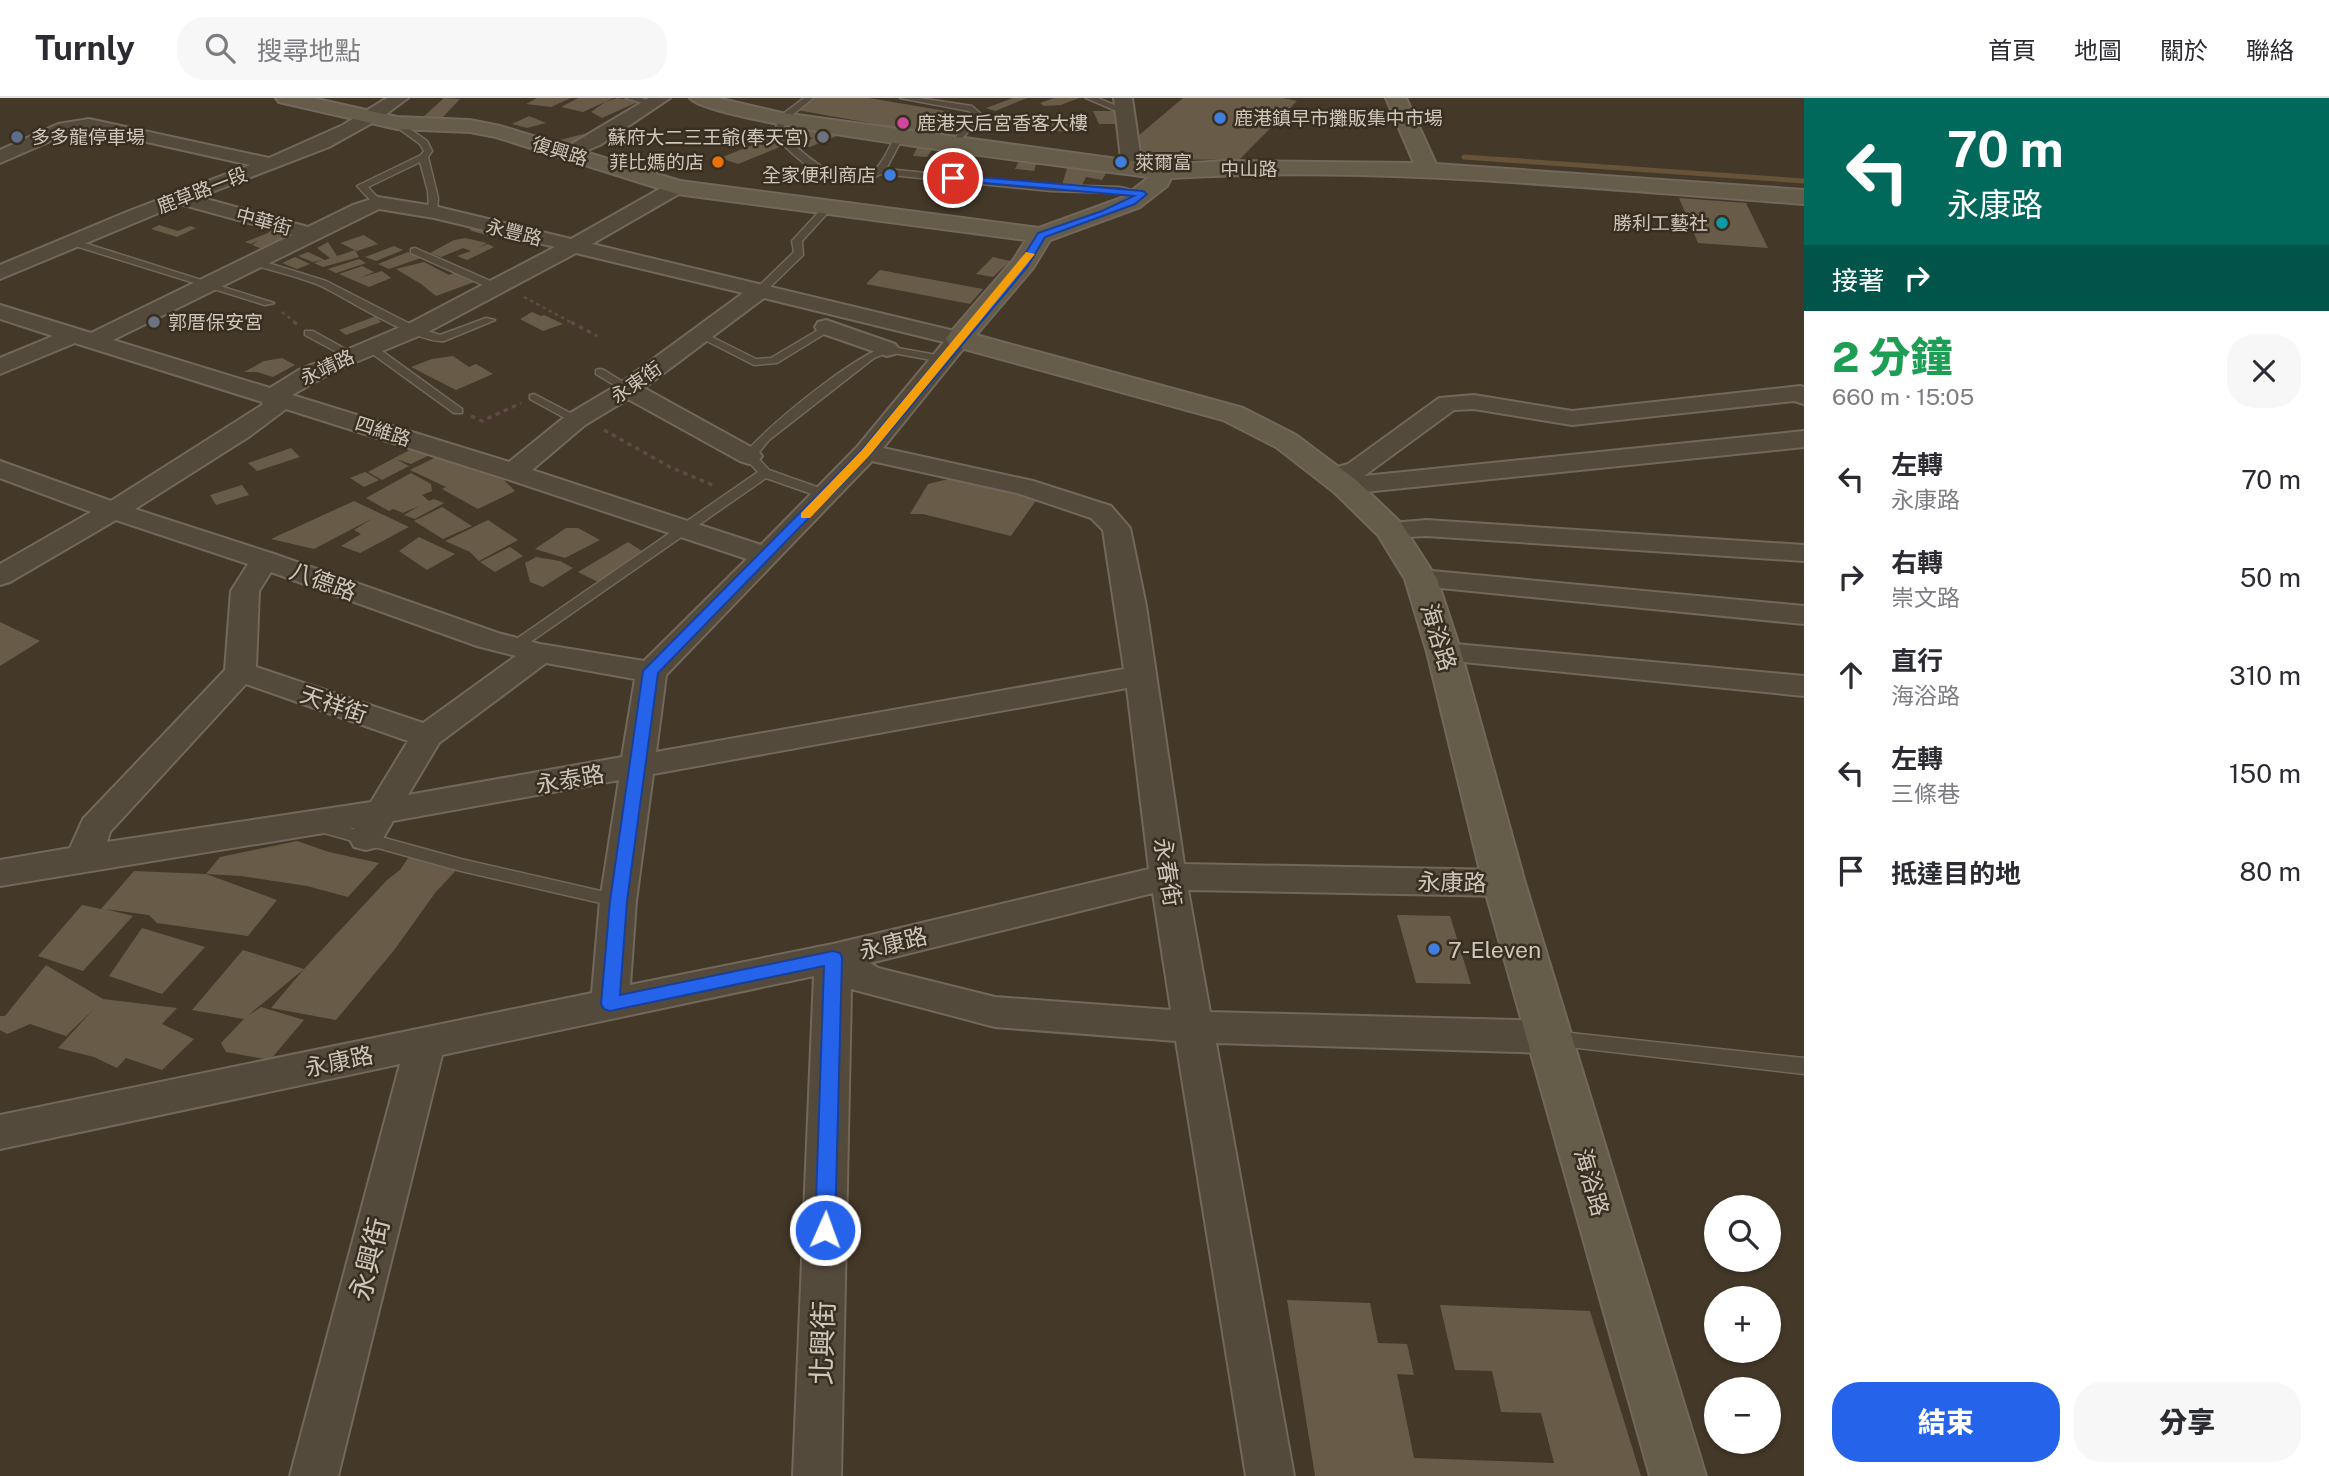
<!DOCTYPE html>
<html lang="zh-TW">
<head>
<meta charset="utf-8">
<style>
  :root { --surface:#fff; --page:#f7f7f7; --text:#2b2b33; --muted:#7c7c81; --line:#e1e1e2; --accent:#2563eb }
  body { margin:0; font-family:"Public Sans","Noto Sans TC",sans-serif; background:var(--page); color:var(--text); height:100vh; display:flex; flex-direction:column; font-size:26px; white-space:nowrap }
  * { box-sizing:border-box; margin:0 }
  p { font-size:23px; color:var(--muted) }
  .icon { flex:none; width:38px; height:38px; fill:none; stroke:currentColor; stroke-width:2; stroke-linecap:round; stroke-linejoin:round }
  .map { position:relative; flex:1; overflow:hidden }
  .sheet { display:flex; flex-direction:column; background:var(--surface); width:525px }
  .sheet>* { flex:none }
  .hud { background:#00695c; color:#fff; overflow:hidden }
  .controls { position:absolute; left:1704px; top:1097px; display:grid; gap:14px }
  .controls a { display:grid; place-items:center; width:77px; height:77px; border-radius:50%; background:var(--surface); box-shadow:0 2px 5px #0004; font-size:35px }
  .pin { position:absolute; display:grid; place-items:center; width:60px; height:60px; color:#fff; margin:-30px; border:4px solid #fff; border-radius:50%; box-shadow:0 2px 7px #0007 }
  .me { position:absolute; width:77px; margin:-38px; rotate:2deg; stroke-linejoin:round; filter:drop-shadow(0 0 5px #0008) }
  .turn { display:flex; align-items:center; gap:24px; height:147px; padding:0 28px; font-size:32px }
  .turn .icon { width:91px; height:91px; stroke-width:2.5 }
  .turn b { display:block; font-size:49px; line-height:60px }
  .then { display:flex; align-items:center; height:66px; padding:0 28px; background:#0003; gap:14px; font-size:26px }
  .round { display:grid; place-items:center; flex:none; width:74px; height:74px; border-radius:28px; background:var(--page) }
  .summary { display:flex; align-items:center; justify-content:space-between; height:119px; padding:0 28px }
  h1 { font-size:42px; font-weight:800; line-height:52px; color:#1e9e55 }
  .action { display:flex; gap:14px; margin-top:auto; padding:14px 28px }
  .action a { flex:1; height:80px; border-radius:28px; background:var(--accent); color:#fff; font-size:28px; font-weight:800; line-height:80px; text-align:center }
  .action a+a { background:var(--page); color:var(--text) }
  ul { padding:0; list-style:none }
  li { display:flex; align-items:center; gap:21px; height:98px; padding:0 28px }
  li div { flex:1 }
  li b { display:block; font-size:26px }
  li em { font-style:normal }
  header { display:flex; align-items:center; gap:42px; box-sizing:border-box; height:98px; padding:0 35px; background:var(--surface); border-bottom:2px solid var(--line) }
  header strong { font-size:33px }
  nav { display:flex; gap:38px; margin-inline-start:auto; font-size:24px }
  .search { width:490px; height:63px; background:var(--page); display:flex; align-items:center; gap:18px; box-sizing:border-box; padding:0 24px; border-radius:28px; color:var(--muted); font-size:26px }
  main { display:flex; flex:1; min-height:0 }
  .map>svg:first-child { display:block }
</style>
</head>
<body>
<header>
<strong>Turnly</strong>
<div class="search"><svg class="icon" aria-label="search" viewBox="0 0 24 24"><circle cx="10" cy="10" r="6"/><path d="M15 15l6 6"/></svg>搜尋地點</div>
<nav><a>首頁</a><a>地圖</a><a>關於</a><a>聯絡</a></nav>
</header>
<main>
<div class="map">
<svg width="1804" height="1378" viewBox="0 0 1804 1378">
  <rect width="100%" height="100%" fill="#443828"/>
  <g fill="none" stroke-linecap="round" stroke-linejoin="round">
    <path stroke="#665338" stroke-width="5" d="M1464 59 1804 83"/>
  </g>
  <g fill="#685c49">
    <path d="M444 0 460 1 442 20 423 19Z"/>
    <path d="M537 0H571L551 9 526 6Z"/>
    <path d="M578 0H614L605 4 617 0 640 3 602 20 591 14 605 4 583 14 561 9Z"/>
    <path d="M815 0H869L952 14 926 35 797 12Z"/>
    <path d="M1013 0H1027L995 13 986 10Z"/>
    <path d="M1054 0H1079L1061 7 1044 8 1040 5Z"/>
    <path d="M1183 0H1283L1297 3 1239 62 1146 61 1136 50 1138 38Z"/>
    <path d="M1093 13H1124L1126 26H1099Z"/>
    <path d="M529 18 546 25 527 30 512 26Z"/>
    <path d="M1026 21 1074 27 1065 34 1020 29Z"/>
    <path d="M808 28 837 38 810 49 800 46 813 40 794 34Z"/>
    <path d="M584 36 600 39 577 48 559 42Z"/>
    <path d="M770 40 787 46 738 66 720 60Z"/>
    <path d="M919 46 934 49 927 59 913 58Z"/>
    <path d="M1020 61 1037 63 1034 73 1015 71Z"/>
    <path d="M1068 67 1108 72 1102 82 1086 79 1081 89 1062 87Z"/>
    <path d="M931 82 945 84V88L941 94 926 92Z"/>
    <path d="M1679 100 1746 105 1768 150 1698 145Z"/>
    <path d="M478 126 503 133 492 139 469 132Z"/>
    <path d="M159 127 178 133 190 128 196 130 177 139 151 131Z"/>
    <path d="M275 127 294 134 262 151 252 147 259 142 251 146 245 144 268 135Z"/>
    <path d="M364 137 378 146 357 153 340 145Z"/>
    <path d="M465 140 487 145 478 150 488 146 494 149 467 162 457 158 471 153 463 150 441 159 430 155 454 142Z"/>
    <path d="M328 144 337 158 355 152 359 159 323 169 314 165 322 162 313 164 298 158 308 154 325 162 330 160 317 150Z"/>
    <path d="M394 148 403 152 376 163 365 159Z"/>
    <path d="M408 154 421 160 389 171 378 166Z"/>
    <path d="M295 159 310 166 297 171 282 165Z"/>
    <path d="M993 159 1010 163 993 179 976 176Z"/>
    <path d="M359 161 366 165 336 175 328 171Z"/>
    <path d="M424 164 449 177 458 173 477 183 436 198 421 186 396 171Z"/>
    <path d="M362 168 374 174 359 180 382 173 391 180 369 189 339 176Z"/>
    <path d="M880 172 983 191 970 206 866 186Z"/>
    <path d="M532 214 541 218 544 217 563 226 543 233 520 221Z"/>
    <path d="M376 218 381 224 346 237 339 232Z"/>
    <path d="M453 258 469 269 476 266 493 276 456 292 411 269 432 261Z"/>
    <path d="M282 260 295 267 273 279 257 274H244L264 263Z"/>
    <path d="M417 348 436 354 411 366 396 361 409 368 382 382 368 374Z"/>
    <path d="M291 350 300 359 257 373 248 365Z"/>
    <path d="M438 358 482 371 477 373 504 382 515 393 478 411 442 391 446 389 410 372Z"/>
    <path d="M365 374 367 375 379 382 364 389 350 380Z"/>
    <path d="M411 375 431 386 432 393 422 397 429 403 434 401 444 405 415 421 404 417 419 408 403 415 393 411 389 413 366 400Z"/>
    <path d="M953 380 1037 401 1011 438 923 416H910L928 386Z"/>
    <path d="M242 387 249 397 216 407 210 397Z"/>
    <path d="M354 403 409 429 360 455 341 448 361 436 354 432 373 420 314 451 271 441Z"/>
    <path d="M442 409 472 428 443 441 414 423Z"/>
    <path d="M488 422 518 442 479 463 470 454 445 443Z"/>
    <path d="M566 430H578L600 442 565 460 535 451Z"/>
    <path d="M419 439 455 456 427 472 399 453Z"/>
    <path d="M628 444 645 455 598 484 578 474Z"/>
    <path d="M510 449 523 458 495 474 480 464Z"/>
    <path d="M536 459 560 463 573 470 543 489 530 484 525 465Z"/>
    <path d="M0 524 40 543 0 568Z"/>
    <path d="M297 743 329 754 379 765 348 799 307 788 241 778 206 776 220 759Z"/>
    <path d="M413 753 461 767 435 795 395 851 336 922 271 910 304 871 246 919 261 909 304 922 270 962 226 954 221 945 244 921 192 912 243 852 304 871 387 782 400 772Z"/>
    <path d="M134 773 206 776 277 802 248 838 157 825 149 817 105 811 133 818 83 873 38 858 82 807 101 811Z"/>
    <path d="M1397 817 1450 818 1471 886 1416 885Z"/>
    <path d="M142 830 205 849 162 896 109 878Z"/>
    <path d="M46 867 103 901 177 910 162 926 194 941 162 972 126 960 117 970 94 959 58 950 93 912 66 938 30 926 7 936 0 932V918H5Z"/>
    <path d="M1287 1202 1370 1205 1378 1245 1407 1246 1414 1277 1397 1276 1414 1360 1554 1365 1541 1315 1501 1314 1492 1273 1455 1272 1440 1207 1590 1213 1641 1378H1315Z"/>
  </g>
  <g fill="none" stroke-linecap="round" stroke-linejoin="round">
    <defs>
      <g id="lane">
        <path d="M626 0H641L656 5 652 8Z"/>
        <path d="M804 0H813L786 22 782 36C805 56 842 96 874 72 883 66 889 49 895 39L899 36 903 39 886 71 1051 87 1120 89 1148 96 1143 99 1120 95 1051 93 881 76C840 98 802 68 774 37L779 19Z"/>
        <path d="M900 0H919L972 8 983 18 953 50 949 47 974 18 969 13Z"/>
        <path d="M1086 0H1098L1128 13 1121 15Z"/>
        <path d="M397 22 427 43 432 53 428 59 438 100 437 116 429 114 428 93 420 64 368 89 381 103V107H375L357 88 421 57 424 53 420 46 394 27 393 25Z"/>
        <path d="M826 106 834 108 802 143 803 157 764 195H756V191L794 154 792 143Z"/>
        <path d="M69 142H75L274 205 265 207 69 146Z"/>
        <path d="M415 150 502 188 503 190 494 192 411 155V151Z"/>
        <path d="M252 160 326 183 418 230 440 237 486 220 495 222 444 243C418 246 348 201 321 188 298 178 272 173 248 165L247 163Z"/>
        <path d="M825 228 834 230 777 265 754 267 695 237 704 235 756 261 771 260Z"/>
        <path d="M305 233H313L356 257 346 259 305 237Z"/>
        <path d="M367 248H375L462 311V315H454L367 252Z"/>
        <path d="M887 248 942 258 948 261 942 264 888 254 874 260 769 342 756 358 769 372 831 394V400H823L766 380 519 552H509L507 549 509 546 758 374 743 358C764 330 855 257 887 248Z"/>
        <path d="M600 271 604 272 634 291 624 293 596 276V272Z"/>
        <path d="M534 296 580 320 582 322 580 324H572L530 301V297Z"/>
        <path d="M319 722 461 761 618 797 624 799 626 803 624 807 618 809 461 773 313 732 311 728Z"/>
        <path d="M1552 933 1804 960V976L1552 947 1545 945 1543 940 1545 935Z"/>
      </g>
      <g id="street">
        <path d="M387 0H408L381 20 329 49 199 99 308 129 353 107 378 99 434 108 571 141 670 85H684L687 89 684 93 592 146 967 236 971 241 967 246 883 350 1033 383 1111 408 1130 430 1146 508 1184 766 1504 772 1517 776 1522 785 1517 794 1504 798 1188 792 1210 914 1550 923 1564 928 1569 939 1564 950 1550 955 1216 945 1294 1378H1246L1176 943 995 929 851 891 841 1378H793L814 878 442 957 338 1378H290L400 966 0 1051V1017L592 895 600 803 619 682 393 723 378 749 366 752 354 749 349 740 354 730 0 788V762L70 750 83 721 225 572 231 493 248 466 116 422 10 484 0 487V466L91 414 0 380V363L111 403 262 307V304L75 245 0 276V260L53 238 0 221V207L91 235 292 137 180 106 0 181V167L129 113 250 67 89 31 69 35 0 65V52L58 26 89 21 269 60 343 27ZM379 111 434 120 555 149 410 225 299 272 270 290 113 242ZM576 155 743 195 619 286 567 317 509 364 292 297 334 273 426 235ZM764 200 944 244 857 349 761 447 532 372 585 327 628 301 740 363 749 366 758 363 762 358 758 353 644 290ZM286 311 504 380 747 461 644 563 540 546 498 535 274 456 135 411 250 338ZM872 363 1017 395 1091 420 1103 432 1124 571 656 654 666 577ZM271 474 477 548 516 558 423 625 256 569 259 493ZM546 565 635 581 622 659 408 697 439 645ZM246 586 408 643 371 704 107 744 110 734ZM1127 590 1149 771 833 846 630 887 636 803 653 676ZM1153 795 1171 912 995 899 878 870 870 865Z"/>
        <path d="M649 0H670L600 47 566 61 557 55Z"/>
        <path d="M1114 0H1132L1142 69 1139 73H1125L1122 69Z"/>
        <path d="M826 222 895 246 899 251 895 256 887 258 818 234 815 229 818 224Z"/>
        <path d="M1800 288 1804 289V306L1794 303 1572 327 1474 311 1454 312 1364 378 1804 333V349L1345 396 1336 394 1333 387 1324 385 1320 379 1324 373 1348 366 1439 300 1474 297 1572 313Z"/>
        <path d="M1426 422 1804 447V463L1426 438 1390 440 1380 438 1376 432 1380 426Z"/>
        <path d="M1421 472 1804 508V526L1411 487 1407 481 1411 475Z"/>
        <path d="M1444 545 1804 578V598L1433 561 1429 554 1433 547Z"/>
      </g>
      <path id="secondary" d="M276 0H313L397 19 470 22 500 28 680 83 1039 130 1124 99 1149 79C1091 71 709 27 690 0H717L782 15 1161 67 1226 63 1414 65 1386 0H1406L1436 66 1804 92V106C1594 91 1382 67 1171 80L1167 88 1140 109 1050 142 1033 170 976 237 1243 310 1296 337 1356 382 1401 425 1437 481 1461 554 1525 785 1706 1378H1650L1483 785 1427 554 1405 481 1378 437 1334 394 1276 349 1223 322 950 247 946 241 950 235 1014 161 1026 142 677 96 496 39 470 34 397 31 279 4Z"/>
    </defs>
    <use href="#lane" stroke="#71685b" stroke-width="3"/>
    <use href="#street" stroke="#71685b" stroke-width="4"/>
    <use href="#secondary" stroke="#71685b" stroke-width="4"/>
    <g stroke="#614a48" stroke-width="2.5" stroke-dasharray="3.5 3.5" stroke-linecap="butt">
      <path d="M524 199 574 226"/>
      <path d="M282 214 297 226"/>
    </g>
    <g stroke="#614a48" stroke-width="3.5" stroke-dasharray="4.5 4.5" stroke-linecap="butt">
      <path d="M294 224 297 226"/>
      <path d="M571 224 597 238"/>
      <path d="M471 318 482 323 521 305"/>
      <path d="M604 332 670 369 715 388"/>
    </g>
    <use href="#lane" fill="#534a3c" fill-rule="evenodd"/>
    <use href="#street" fill="#534a3c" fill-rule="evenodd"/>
    <use href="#secondary" fill="#665c4a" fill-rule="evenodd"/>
  </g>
  <path fill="#2563eb" stroke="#184099" stroke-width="2" d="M953 77 1143 93 1147 96 1135 106 1045 139 1028 168 870 357 658 575 627 803 620 897 833 853 840 855 842 860 835 1132 832 1139 825 1142 818 1139 815 1132 824 868 610 913 604 911 601 906 610 803 643 573 862 352 1020 164 1038 135 1102 113 1134 98 950 82V78Z"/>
  <path fill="#f59e0b" d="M1026 154 1035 156 870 357 810 420H801V415L862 352Z"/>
  <g fill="#3f7fe0" stroke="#392f21" stroke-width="2.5">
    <circle cx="1220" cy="20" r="7"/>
    <circle cx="1121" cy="64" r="7"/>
    <circle cx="890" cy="77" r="7"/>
    <circle cx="1434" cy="851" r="7"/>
  </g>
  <circle fill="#d1479c" stroke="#392f21" stroke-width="2.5" cx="903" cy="25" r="7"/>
  <circle fill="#5c6f8a" stroke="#392f21" stroke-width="2.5" cx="17" cy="39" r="7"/>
  <g fill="#6b7280" stroke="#392f21" stroke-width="2.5">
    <circle cx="823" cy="39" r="7"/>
    <circle cx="154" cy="224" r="7"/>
  </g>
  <circle fill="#e8710a" stroke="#392f21" stroke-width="2.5" cx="718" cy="64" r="7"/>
  <circle fill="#0f9aa8" stroke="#392f21" stroke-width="2.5" cx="1722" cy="125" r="7"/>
  <g text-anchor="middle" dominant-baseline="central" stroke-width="5" stroke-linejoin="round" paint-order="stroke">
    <g font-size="19" fill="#cdc6ba" stroke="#392f21" text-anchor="start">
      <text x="1234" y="20">鹿港鎮早市攤販集中市場</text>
      <text x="917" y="25">鹿港天后宮香客大樓</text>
      <text x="31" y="39">多多龍停車場</text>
      <text x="809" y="39" text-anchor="end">蘇府大二三王爺(奉天宮)</text>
      <text x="704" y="64" text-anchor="end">菲比媽的店</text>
      <text x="1135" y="64">萊爾富</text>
      <text x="876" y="77" text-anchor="end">全家便利商店</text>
      <text x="1708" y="125" text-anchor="end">勝利工藝社</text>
      <text x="168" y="224">郭厝保安宮</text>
    </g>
    <g font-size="19" fill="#cdc6ba" stroke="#392f21">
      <text transform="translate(560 53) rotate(17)">復興路</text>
      <text x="1249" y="71">中山路</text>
      <text transform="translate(202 92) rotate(-21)">鹿草路一段</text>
      <text transform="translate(264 123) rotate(15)">中華街</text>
      <text transform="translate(514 134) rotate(14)">永豐路</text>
      <text transform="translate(327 269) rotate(-25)">永靖路</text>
      <text transform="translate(636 284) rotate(-35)">永東街</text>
      <text transform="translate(383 333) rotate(18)">四維路</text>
    </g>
    <g font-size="23" fill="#cdc6ba" stroke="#392f21">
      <text transform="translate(323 483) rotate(20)">八德路</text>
      <text transform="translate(1439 539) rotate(73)">海浴路</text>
      <text transform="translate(334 606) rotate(19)">天祥街</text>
      <text transform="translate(570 681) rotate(-10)">永泰路</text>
      <text transform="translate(1168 774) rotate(81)">永春街</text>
      <text transform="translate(1452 784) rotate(1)">永康路</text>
      <text transform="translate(893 845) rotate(-14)">永康路</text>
      <text transform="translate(339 963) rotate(-12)">永康路</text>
      <text transform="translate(1592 1084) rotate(74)">海浴路</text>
    </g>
    <g font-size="23" fill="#cdc6ba" stroke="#392f21" text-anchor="start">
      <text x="1448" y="851">7-Eleven</text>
    </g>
    <g font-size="28" fill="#cdc6ba" stroke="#392f21">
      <text transform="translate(369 1161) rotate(-76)">永興街</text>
      <text transform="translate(822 1245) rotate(-88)">北興街</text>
    </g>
  </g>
</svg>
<div class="controls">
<a><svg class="icon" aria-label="search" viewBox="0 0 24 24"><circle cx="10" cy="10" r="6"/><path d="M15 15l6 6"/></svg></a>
<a>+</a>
<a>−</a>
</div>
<div class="pin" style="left:953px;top:80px;background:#d93025"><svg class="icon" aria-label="arrive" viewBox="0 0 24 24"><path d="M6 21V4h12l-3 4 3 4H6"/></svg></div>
<svg class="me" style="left:825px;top:1132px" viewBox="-20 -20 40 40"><circle r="17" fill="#2563eb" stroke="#fff" stroke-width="3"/><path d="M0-11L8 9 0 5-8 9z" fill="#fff"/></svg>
</div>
<section class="sheet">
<div class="hud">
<div class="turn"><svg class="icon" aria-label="left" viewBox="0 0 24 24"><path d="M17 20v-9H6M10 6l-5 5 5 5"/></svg><div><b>70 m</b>永康路</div></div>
<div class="then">接著<svg class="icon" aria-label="right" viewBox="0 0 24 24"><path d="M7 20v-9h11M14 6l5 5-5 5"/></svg></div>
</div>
<div class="summary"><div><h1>2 分鐘</h1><p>660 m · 15:05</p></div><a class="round"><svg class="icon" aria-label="close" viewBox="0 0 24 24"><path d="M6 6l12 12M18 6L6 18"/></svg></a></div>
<ul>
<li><svg class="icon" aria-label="left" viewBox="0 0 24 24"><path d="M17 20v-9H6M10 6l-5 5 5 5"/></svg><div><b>左轉</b><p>永康路</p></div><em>70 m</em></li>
<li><svg class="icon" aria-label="right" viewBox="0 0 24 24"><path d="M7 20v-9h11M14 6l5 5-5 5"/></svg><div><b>右轉</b><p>崇文路</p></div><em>50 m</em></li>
<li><svg class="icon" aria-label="ahead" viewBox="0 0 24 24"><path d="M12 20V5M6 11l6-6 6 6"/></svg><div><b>直行</b><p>海浴路</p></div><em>310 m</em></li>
<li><svg class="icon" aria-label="left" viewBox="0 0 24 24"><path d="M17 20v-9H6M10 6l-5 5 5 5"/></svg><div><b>左轉</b><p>三條巷</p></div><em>150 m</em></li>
<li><svg class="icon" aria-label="arrive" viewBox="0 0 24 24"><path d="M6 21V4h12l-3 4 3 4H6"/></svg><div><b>抵達目的地</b></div><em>80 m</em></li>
</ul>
<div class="action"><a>結束</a><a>分享</a></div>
</section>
</main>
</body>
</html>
